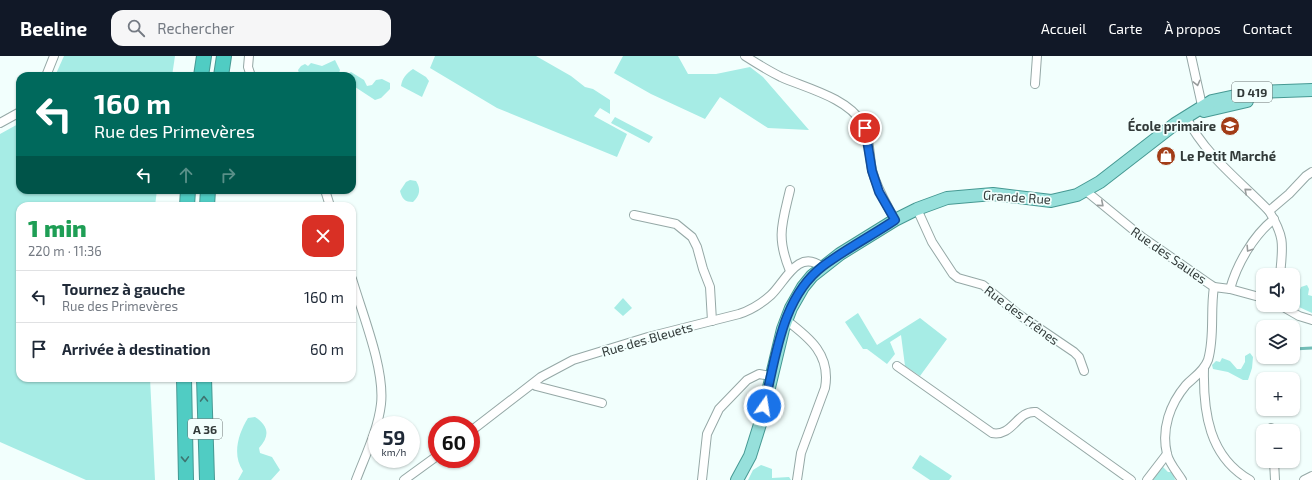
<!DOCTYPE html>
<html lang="fr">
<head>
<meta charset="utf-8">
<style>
  :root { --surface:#fff; --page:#f6f6f7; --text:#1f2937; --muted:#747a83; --line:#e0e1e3; --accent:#111827 }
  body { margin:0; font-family:"Exo 2",sans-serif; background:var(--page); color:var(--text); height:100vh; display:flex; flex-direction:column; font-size:15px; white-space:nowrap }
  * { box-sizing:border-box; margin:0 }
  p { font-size:13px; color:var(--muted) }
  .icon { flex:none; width:22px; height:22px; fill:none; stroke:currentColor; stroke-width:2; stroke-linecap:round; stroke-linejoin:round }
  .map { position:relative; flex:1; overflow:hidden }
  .details { position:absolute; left:16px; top:146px; width:340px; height:180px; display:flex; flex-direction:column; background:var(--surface); border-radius:12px; box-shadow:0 1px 3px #0004 }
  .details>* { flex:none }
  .guide { position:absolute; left:16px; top:16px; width:340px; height:122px; border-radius:12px; box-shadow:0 1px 3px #0004; background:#00695c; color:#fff; overflow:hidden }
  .controls { position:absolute; left:1256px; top:212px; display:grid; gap:8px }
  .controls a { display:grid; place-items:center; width:44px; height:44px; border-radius:8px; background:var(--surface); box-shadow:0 1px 3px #0004; font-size:20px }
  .speed { position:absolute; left:368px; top:360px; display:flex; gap:8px; font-size:20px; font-weight:700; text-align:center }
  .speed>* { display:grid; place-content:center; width:52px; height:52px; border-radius:50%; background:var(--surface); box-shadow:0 1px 3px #0004; line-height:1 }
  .speed small { font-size:10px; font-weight:400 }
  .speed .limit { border:6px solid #d22; background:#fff; color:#111 }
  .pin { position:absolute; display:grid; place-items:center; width:34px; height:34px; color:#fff; margin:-17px; border:2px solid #fff; border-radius:50%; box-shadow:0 1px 4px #0007 }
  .me { position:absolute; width:44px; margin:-22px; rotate:13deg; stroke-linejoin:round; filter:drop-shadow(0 0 3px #0008) }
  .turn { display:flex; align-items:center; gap:14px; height:84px; padding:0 12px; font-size:18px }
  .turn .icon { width:52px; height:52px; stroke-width:2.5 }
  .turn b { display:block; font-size:28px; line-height:34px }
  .lanes { display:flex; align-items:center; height:38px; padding:0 12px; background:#0003; justify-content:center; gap:20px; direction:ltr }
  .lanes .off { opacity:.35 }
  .round { display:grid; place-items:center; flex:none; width:42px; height:42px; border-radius:12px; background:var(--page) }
  .head { display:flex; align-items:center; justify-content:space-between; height:68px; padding:0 12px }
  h1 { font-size:24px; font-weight:800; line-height:30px; color:#1e9e55 }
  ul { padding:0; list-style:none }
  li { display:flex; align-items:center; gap:12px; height:52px; padding:0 12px; border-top:1px solid var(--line) }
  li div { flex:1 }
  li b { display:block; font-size:15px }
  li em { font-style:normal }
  header { display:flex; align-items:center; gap:24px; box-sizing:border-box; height:56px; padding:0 20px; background:var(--accent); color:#fff }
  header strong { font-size:19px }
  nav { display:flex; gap:22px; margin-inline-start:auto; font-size:14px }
  .search { width:280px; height:36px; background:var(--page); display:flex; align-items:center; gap:10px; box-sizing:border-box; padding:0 14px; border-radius:12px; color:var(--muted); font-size:15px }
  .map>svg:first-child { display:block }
</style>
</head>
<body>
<header>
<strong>Beeline</strong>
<div class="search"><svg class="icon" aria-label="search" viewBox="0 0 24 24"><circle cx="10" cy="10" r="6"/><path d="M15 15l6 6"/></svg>Rechercher</div>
<nav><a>Accueil</a><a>Carte</a><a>À propos</a><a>Contact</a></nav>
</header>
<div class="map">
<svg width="1312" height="424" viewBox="0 0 1312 424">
  <rect width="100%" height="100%" fill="#f2fffd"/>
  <g fill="#a6ece5">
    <path d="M64 0H175L172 20H55Z"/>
    <path d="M435 0H536L571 20 585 31 593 33 610 44V58L600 52 594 60 627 78 617 101 497 52 430 12Z"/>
    <path d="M623 0H678L688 18H716L750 11 763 21 809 74 768 72 720 41 705 63 651 38 614 17Z"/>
    <path d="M335 4 340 14 338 20H300L298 14 301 10 305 8 308 10 311 7 322 10Z"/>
    <path d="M413 13 426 21 429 25 422 41 401 30C402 22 407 17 413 13Z"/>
    <path d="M351 16 364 24 367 30 372 29 376 24 382 23 390 27V33L381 42 375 44 352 29V20H345Z"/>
    <path d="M615 61 653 81 649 87 611 67Z"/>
    <path d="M20 67V134H157L155 150H20V322H150L155 424H86L0 386V78Z"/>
    <path d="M410 124 416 125C421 133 420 139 413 146 405 146 402 143 400 135L406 126Z"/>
    <path d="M1307 229 1309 233 1308 239 1312 240V257L1299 251 1295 247 1301 231Z"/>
    <path d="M623 242 632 252 623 260 614 252Z"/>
    <path d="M858 257 877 289 920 262 947 283 920 320 905 310 901 279 890 286 895 298 887 308 867 293H863L845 266Z"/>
    <path d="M1250 297 1253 301 1252 312 1248 324H1243L1228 316 1213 313 1212 309 1216 305 1220 306 1222 302 1230 305 1237 313H1241L1245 306V300Z"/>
    <path d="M255 361C269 370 270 380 259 392L260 397 272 401 280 414 271 424H238L243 415C232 399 238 378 248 362Z"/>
    <path d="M920 399 952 420 949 424H930L912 412Z"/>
    <path d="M761 409 772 413V422L789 421 791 424H748L753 414Z"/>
    <path d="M1163 411 1168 416H1173L1175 424H1151Z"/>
  </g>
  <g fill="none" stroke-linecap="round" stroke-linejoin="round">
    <path stroke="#71bdb7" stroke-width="3" d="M1293 293 1312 292"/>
    <defs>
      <g id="minor">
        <path d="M249 0 248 11 251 20"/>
        <path d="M745 0C756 7 769 15 781 21 806 32 848 42 862 67 870 80 869 99 872 114 877 133 886 147 895 164"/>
        <path d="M1191 0 1203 54"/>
        <path d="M46 20 54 0"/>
        <path d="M1035 28 1037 0"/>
        <path d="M1186 61C1206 100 1239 124 1269 155 1285 181 1283 189 1280 219"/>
        <path d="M0 67 20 56"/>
        <path d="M325 134 330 150"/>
        <path d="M790 134C782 168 776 181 790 215"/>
        <path d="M1086 135 1142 181 1208 227 1214 231 1230 233 1263 242"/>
        <path d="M917 153 932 186 953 218 958 222 983 229 1018 258 1074 296 1079 301 1084 315"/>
        <path d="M1269 155 1289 138 1306 120 1312 116"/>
        <path d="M634 159 676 168 692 181 697 191 703 213 710 231 712 265"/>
        <path d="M352 223C362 257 385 313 381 348 378 374 365 400 356 424"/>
        <path d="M1230 233C1237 208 1253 180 1274 163"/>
        <path d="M1280 249 1299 260 1312 264"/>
        <path d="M786 264C810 282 831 299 825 332L801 397 797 424"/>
        <path d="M897 310 992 377C1013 381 1017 354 1036 356L1131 424"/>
        <path d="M1204 313C1203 356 1209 401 1250 424"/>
        <path d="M533 328 536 330 602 347"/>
        <path d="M1271 372 1272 375"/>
        <path d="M471 375 541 321 573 304 648 281 739 258C751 254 761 248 771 239 785 226 798 192 822 211"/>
        <path d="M1274 405 1275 424"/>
        <path d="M404 424 437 400"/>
        <path d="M702 424 707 378 719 353 747 324 759 318 771 320"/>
        <path d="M1147 424 1167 398"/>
        <path d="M1182 424C1177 416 1169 407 1167 398 1161 373 1170 348 1186 329 1194 321 1204 315 1208 304 1215 280 1210 255 1214 231"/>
        <path d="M1304 424 1312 420"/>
      </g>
      <g id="primary">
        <path d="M1204 55 1247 45"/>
        <path d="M737 424 750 400 761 365 783 273 791 252 803 231 812 220 840 198 895 164 917 153 947 142 993 138 1051 145 1077 139 1100 126 1175 68 1212 45 1254 36 1312 34"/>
      </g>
      <g id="motorway">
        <path d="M201 20 204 0"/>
        <path d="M221 20 224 0"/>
        <path d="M187 150 188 134"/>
        <path d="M207 150 208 134"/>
        <path d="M184 322 186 424"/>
        <path d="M204 322 207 424"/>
      </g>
    </defs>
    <use href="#minor" stroke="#95a8a6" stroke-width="10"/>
    <use href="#primary" stroke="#469993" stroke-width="14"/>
    <use href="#motorway" stroke="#469993" stroke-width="16"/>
    <use href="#minor" stroke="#fff" stroke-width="8"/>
    <use href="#primary" stroke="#96e0db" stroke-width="12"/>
    <use href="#motorway" stroke="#50ccc3" stroke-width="14"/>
  </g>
  <defs><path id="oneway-chevron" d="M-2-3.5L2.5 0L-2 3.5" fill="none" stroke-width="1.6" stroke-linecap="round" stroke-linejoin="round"/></defs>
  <g stroke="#989c9c">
    <use href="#oneway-chevron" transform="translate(1197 27) rotate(76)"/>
    <use href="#oneway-chevron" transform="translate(1247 135) rotate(-139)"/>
    <use href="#oneway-chevron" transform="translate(1101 148) rotate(40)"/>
    <use href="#oneway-chevron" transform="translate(1249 193) rotate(123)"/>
  </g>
  <g stroke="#3e7470">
    <use href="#oneway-chevron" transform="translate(204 343) rotate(-91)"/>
    <use href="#oneway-chevron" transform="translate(185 403) rotate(88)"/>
  </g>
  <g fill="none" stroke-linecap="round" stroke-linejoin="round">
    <defs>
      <path id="route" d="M764 350C776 302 781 242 823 210 846 193 871 180 895 164L879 136 872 115 865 72"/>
    </defs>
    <use href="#route" stroke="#114b97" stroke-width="10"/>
    <use href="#route" stroke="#1a73e8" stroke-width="7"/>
  </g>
  <defs>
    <symbol id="school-disc" viewBox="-11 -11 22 22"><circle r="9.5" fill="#a23c17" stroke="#f2fffd"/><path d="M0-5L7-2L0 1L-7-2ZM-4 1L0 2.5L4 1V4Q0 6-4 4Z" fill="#fff"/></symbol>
    <symbol id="shop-disc" viewBox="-11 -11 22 22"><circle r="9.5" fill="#a23c17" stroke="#f2fffd"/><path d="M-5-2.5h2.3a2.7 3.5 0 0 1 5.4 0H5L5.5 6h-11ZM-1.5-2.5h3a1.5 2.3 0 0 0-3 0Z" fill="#fff"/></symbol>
  </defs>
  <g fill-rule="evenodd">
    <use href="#school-disc" x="1219" y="59" width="22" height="22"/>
    <use href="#shop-disc" x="1155" y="89" width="22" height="22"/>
  </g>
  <g text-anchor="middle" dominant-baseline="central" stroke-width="3.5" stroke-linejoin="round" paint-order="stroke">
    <g fill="#f2fffd" stroke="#6c7574" stroke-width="1">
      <rect x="1232" y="26" width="40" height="20" rx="3"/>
      <rect x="188" y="363" width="34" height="20" rx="3"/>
    </g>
    <g font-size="12" font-weight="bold" fill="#323a39">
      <text x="1252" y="36">D 419</text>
      <text x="205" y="373">A 36</text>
    </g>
    <g font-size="13" font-weight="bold" fill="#323a39" stroke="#f2fffd" text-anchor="end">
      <text x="1216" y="70">École primaire</text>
      <text x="1180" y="100" text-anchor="start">Le Petit Marché</text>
    </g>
    <g font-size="13" fill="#323a39" stroke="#f2fffd">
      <text transform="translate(1017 141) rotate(4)">Grande Rue</text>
      <text transform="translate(1169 199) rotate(35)">Rue des Saules</text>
      <text transform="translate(1022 259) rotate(37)">Rue des Frênes</text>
      <text transform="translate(647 283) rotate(-16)">Rue des Bleuets</text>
    </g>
  </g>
</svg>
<div class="controls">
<a><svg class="icon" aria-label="sound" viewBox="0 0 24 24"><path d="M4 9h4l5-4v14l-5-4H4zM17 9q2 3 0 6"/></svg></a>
<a><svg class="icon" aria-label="layers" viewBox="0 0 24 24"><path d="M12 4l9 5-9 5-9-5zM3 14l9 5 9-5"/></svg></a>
<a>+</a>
<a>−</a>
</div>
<div class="speed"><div>59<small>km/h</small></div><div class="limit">60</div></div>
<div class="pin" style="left:865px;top:72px;background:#d93025"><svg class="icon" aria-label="arrive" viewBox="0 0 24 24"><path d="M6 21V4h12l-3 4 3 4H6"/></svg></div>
<svg class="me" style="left:764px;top:350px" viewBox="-20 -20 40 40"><circle r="17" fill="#1a73e8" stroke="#fff" stroke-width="3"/><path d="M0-11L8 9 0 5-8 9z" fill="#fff"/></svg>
<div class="guide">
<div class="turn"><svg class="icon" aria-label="left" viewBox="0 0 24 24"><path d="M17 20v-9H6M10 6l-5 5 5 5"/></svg><div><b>160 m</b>Rue des Primevères</div></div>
<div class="lanes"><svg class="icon" aria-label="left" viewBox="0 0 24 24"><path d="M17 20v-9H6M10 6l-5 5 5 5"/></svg><svg class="icon off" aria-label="ahead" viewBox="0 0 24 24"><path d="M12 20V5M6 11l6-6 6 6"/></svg><svg class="icon off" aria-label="right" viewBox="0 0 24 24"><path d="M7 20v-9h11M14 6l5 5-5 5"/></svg></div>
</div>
<section class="details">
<div class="head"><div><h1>1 min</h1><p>220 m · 11:36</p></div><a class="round" style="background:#d93025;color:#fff"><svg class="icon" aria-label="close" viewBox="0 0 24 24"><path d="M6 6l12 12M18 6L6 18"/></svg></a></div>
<ul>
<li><svg class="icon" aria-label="left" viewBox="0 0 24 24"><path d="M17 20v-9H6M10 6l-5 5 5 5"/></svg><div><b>Tournez à gauche</b><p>Rue des Primevères</p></div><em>160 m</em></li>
<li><svg class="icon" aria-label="arrive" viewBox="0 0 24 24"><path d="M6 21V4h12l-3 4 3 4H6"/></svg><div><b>Arrivée à destination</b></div><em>60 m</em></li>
</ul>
</section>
</div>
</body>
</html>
